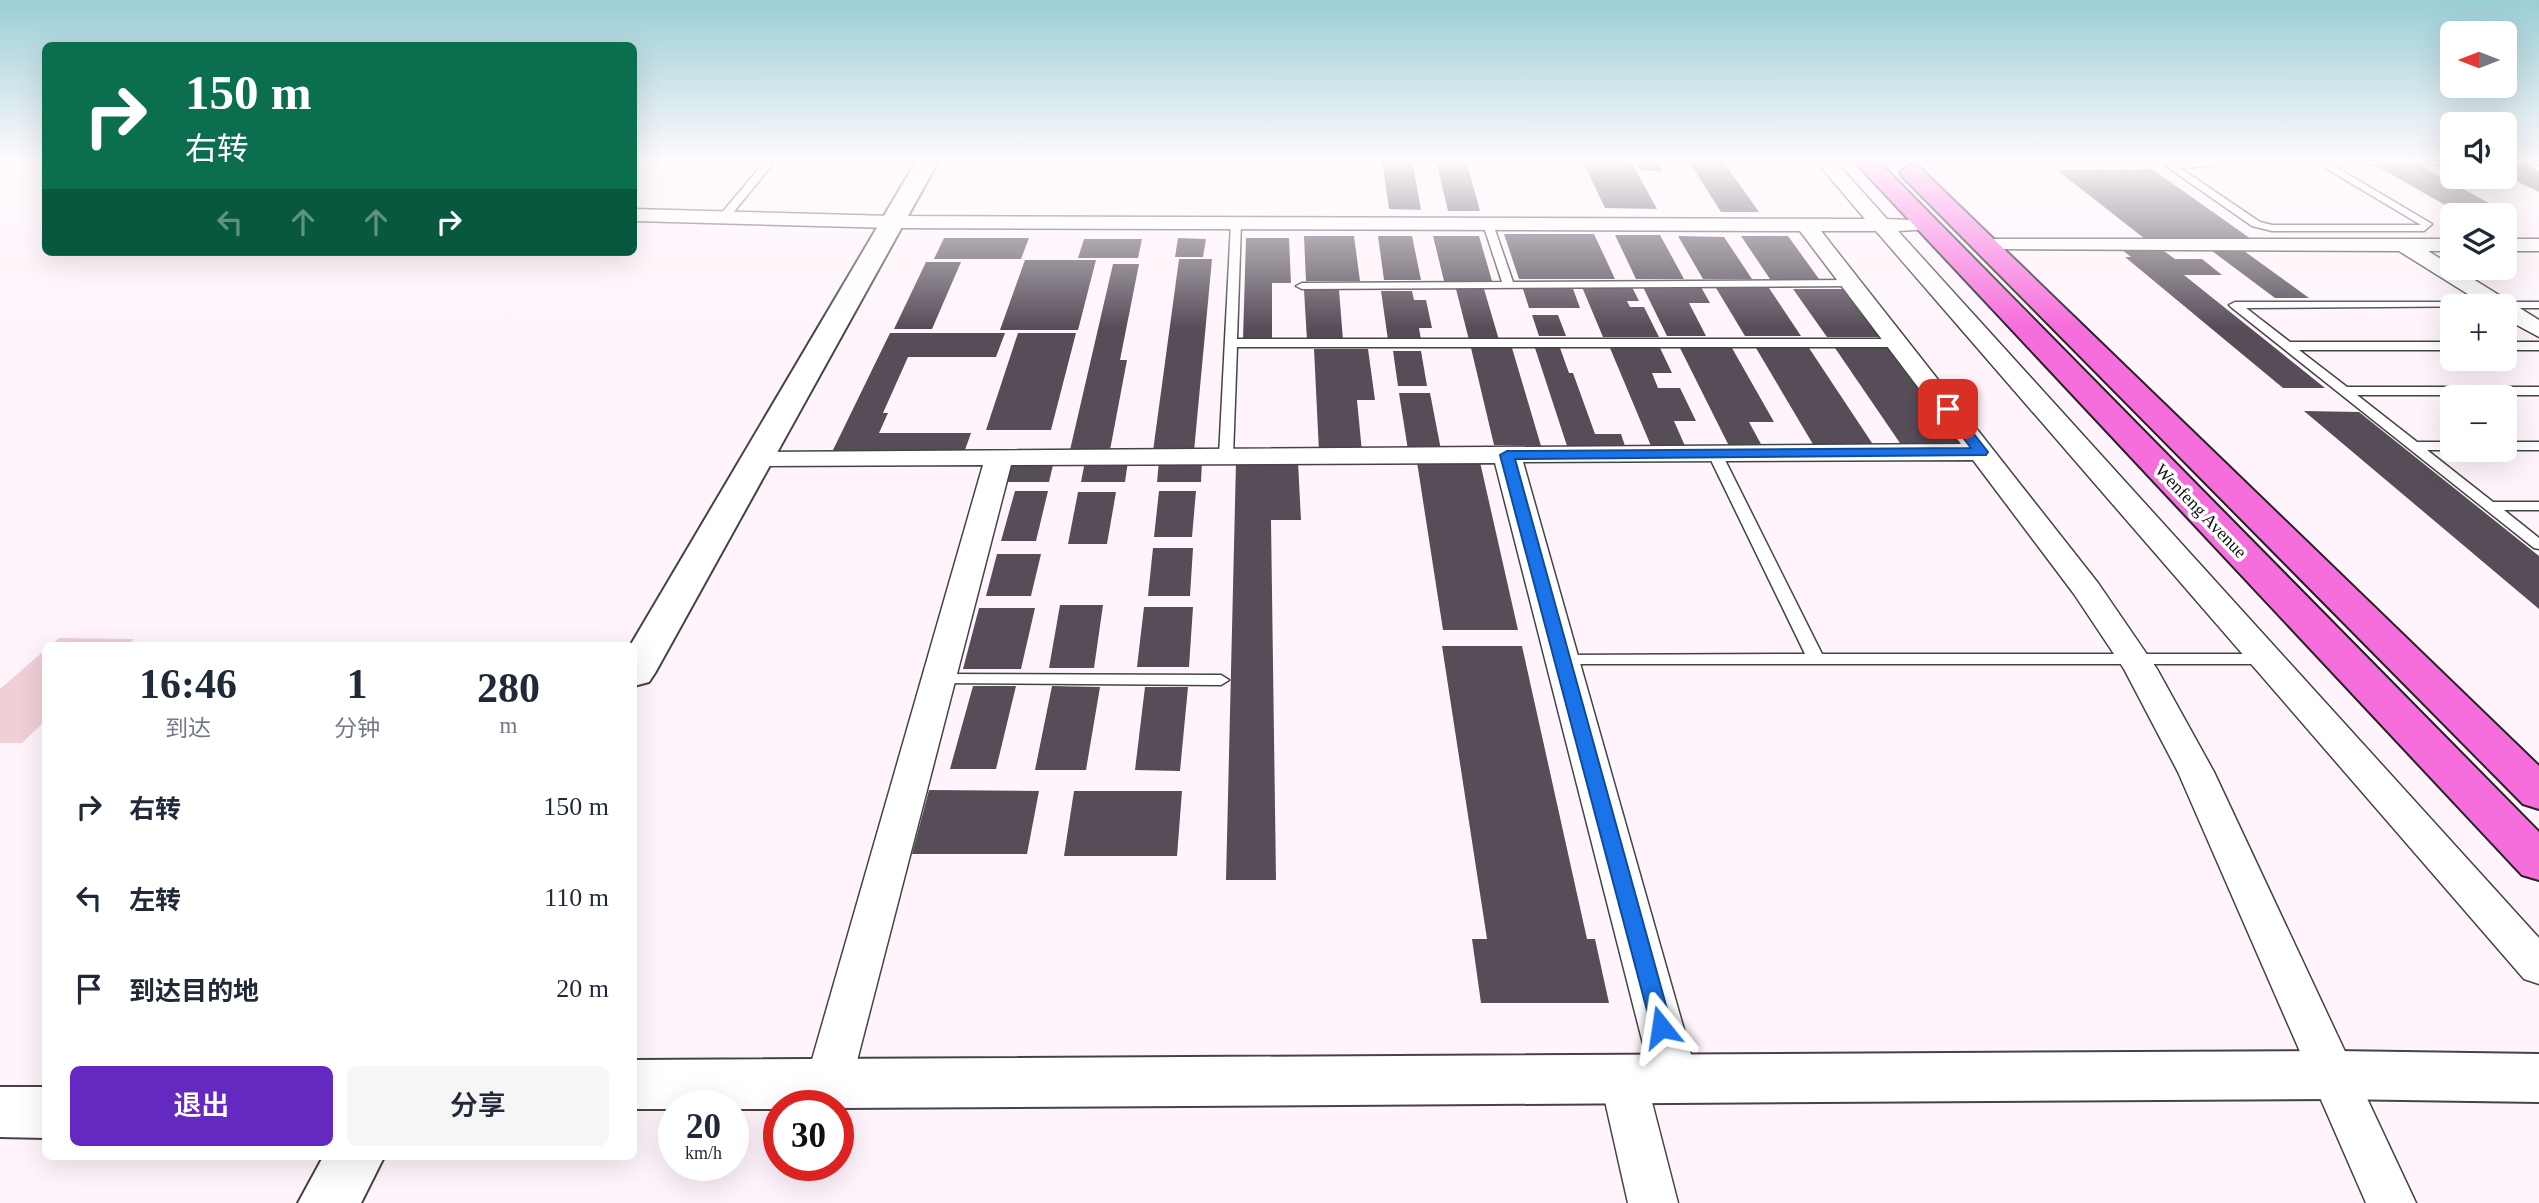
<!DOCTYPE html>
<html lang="zh">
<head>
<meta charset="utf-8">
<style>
  :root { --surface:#fff; --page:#f6f6f7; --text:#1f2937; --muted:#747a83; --accent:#6429c0 }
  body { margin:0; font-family:"Times New Roman","Noto Sans SC",serif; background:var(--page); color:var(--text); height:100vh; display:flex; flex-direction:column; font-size:26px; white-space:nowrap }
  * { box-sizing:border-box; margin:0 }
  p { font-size:23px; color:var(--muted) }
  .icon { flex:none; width:38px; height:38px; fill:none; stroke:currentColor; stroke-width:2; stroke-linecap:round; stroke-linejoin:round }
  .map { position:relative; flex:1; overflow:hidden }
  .drawer { position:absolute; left:42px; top:642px; width:595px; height:518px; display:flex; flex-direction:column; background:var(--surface); border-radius:10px; box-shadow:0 7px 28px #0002 }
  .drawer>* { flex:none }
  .banner { position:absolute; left:42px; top:42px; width:595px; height:214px; border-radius:10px; box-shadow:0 7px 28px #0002; background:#0b6e4f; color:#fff; overflow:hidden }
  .needle { width:46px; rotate:270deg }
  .buttons { position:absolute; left:2440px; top:21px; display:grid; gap:14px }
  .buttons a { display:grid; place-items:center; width:77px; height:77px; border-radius:10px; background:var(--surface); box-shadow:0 7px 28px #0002; font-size:35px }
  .speed { position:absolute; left:658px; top:1090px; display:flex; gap:14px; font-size:35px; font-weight:700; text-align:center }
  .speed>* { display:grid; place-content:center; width:91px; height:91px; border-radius:50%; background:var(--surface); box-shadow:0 7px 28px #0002; line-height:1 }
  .speed small { font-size:18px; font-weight:400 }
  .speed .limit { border:10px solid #d22; background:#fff; color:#111 }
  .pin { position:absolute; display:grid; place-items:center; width:60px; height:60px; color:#fff; margin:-30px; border-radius:14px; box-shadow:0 4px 10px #0006 }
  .me { position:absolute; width:77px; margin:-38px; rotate:345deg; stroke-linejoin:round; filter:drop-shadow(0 0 5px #0008) }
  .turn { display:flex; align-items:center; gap:24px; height:147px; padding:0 28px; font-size:32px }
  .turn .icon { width:91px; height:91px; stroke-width:2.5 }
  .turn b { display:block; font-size:49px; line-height:60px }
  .lanes { display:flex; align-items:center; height:66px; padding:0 28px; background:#0003; justify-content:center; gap:35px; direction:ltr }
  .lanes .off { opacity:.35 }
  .eta { display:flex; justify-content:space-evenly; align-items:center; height:119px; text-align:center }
  .eta b { font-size:42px; font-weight:600; line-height:49px }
  .primary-button { display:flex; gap:14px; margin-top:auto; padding:14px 28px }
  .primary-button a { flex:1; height:80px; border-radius:10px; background:var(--accent); color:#fff; font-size:28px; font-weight:600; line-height:80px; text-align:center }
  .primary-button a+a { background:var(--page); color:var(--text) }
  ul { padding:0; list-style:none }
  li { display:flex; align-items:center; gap:21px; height:91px; padding:0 28px }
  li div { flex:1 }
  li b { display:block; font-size:26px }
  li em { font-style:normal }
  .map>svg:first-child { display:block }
</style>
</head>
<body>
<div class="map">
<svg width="2539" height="1203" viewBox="0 0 2539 1203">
  <rect width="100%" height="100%" fill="#fff4fc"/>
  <g fill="#f1cfd6">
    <path d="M59 638 134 639 127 646H50Z"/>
    <path d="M45 650V721L22 743H0V689Z"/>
  </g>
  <g fill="#574d59">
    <path d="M1382 160H1412L1421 210 1389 209Z"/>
    <path d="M1436 160H1466L1480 211H1448Z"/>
    <path d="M1582 160H1630L1657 209 1605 208Z"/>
    <path d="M1635 160H1656L1663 171H1641Z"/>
    <path d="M1688 160H1722L1759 212H1721Z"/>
    <path d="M2373 164H2418L2509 214H2461Z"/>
    <path d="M2504 166H2529L2539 171V192L2504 175Z"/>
    <path d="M2152 169 2251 239H2145L2057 170Z"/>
    <path d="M1504 234H1594L1615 279H1519Z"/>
    <path d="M1615 235H1660L1684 279H1636Z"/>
    <path d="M1304 236H1354L1360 281H1306Z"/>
    <path d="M1378 236H1412L1421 280H1384Z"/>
    <path d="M1433 236H1479L1492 281H1444Z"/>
    <path d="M1678 236 1724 237 1752 279H1703Z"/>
    <path d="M1741 236H1788L1819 279H1770Z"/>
    <path d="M944 238H1029L1021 259H934Z"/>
    <path d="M1178 238 1206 239 1203 257H1175Z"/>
    <path d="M1246 238H1289L1291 283H1272V339H1243Z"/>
    <path d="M1084 239H1142L1138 258H1078Z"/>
    <path d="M2208 248H2240L2309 298H2275Z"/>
    <path d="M2121 249H2161L2175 259H2202L2222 275H2184L2325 388H2283L2125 257H2131Z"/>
    <path d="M1179 259H1212L1194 451H1153Z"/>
    <path d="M1025 260H1096L1078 330H1000Z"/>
    <path d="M926 262H961L932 329H894Z"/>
    <path d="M1113 264H1139L1120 360H1127L1110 450H1070Z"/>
    <path d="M1522 286H1572L1580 308H1529Z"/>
    <path d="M1582 287H1632L1639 301H1627L1630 307H1644L1659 337H1603Z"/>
    <path d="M1643 287H1701L1710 303H1689L1706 336H1667Z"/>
    <path d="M1716 288H1769L1801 336H1745Z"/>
    <path d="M1456 289H1484L1499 340H1469Z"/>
    <path d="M1793 289H1844L1882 337H1827Z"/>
    <path d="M1304 290H1339L1343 340H1307Z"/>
    <path d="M1381 291H1412L1414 300H1426L1432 328H1419L1421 340H1388Z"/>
    <path d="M1532 315H1558L1566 336H1539Z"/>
    <path d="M890 333H1005L996 357H908L883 413H888L879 433H971L965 450H833Z"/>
    <path d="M1018 333H1076L1051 430H986Z"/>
    <path d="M1471 348H1512L1541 446 1494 445Z"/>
    <path d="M1535 348H1560L1569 373H1573L1595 434H1621L1625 446H1567Z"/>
    <path d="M1610 348H1660L1672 373H1652L1658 388H1680L1696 421H1674L1685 446H1651Z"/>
    <path d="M1680 348H1732L1774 422H1749L1762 446H1729Z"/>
    <path d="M1756 348H1809L1874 446H1814Z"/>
    <path d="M1835 348H1893L1968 446H1902Z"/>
    <path d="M1314 349H1368L1375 400H1357L1362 452H1319Z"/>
    <path d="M1393 351H1421L1427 386H1398Z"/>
    <path d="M1399 393H1430L1441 450H1408Z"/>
    <path d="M2304 411 2359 412 2539 556V609Z"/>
    <path d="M1012 461H1054L1049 482H1007Z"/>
    <path d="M1085 461H1128L1125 482H1081Z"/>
    <path d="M1159 461H1202L1201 482H1157Z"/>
    <path d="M1236 462H1298L1301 520H1271L1276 880H1226Z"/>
    <path d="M1417 462H1480L1518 630H1443Z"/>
    <path d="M1015 491H1048L1036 541H1001Z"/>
    <path d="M1159 491H1196L1192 537H1154Z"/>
    <path d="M1078 492H1116L1107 544H1068Z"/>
    <path d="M1153 548H1193L1190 596H1148Z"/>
    <path d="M997 554H1041L1031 596H986Z"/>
    <path d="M1060 605H1103L1094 668H1049Z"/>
    <path d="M1144 607H1193L1189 667H1137Z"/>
    <path d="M979 608H1035L1021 669H963Z"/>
    <path d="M1442 646H1522L1587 939H1595L1609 1003H1481L1472 939H1487Z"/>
    <path d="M973 686H1016L996 769H950Z"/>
    <path d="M1052 686 1100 687 1086 770H1035Z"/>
    <path d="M1145 687H1188L1180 771 1135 770Z"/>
    <path d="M929 790 1039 791 1027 854H912Z"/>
    <path d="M1074 791H1182L1177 856H1064Z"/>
  </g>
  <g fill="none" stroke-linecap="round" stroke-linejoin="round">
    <defs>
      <g id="service">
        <path d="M766 160H776L728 219H720V215Z"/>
        <path d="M2221 160 2223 162 2218 165 2180 168 2260 222 2272 225H2421L2312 160H2324L2432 224 2424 231H2272L2252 226 2166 166 2171 163Z"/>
        <path d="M2357 160H2452V164H2361Z"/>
        <rect x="2504" y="160" width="35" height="4"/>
        <path d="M1236 220 1241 223 1237 339H1898L1904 343 1898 347H1237L1233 456 1226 460 1219 456 1231 223Z"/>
        <path d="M1488 221 1493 224 1513 282 1851 280 1857 283 1851 286 1302 289 1296 286 1302 283 1502 282 1483 224Z"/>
        <path d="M2235 302H2539V308H2504V306L2246 308 2290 342H2452V350H2299L2347 387H2539V395H2357L2417 442H2452L2453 450H2427L2493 502H2539V510H2504L2539 538V549L2534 548 2231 307 2229 305Z"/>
        <rect x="2504" y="342" width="35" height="8"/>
        <rect x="2504" y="442" width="35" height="8"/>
        <path d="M1715 450 1722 454 1822 654H2267L2275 659 2267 664H1557L1555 660 1557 656 1563 655 1805 654 1708 454Z"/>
        <path d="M939 674 1221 675 1229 680 1221 685 933 683 931 679Z"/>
      </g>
      <g id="minor">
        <path d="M1815 160H1834L1887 219 1933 221 1936 225 1933 229 1898 231 2539 938V984L2524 979 1876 231H1821L2098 583 2157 669 2214 772 2416 1203H2366L2178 772 2124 669 2074 594 1973 460 1523 462 1698 1079 1691 1093 1675 1099 1659 1093 1652 1079 1495 463 1011 465 851 1084 844 1098 828 1104 812 1098 805 1084 983 465 757 466 747 464 743 458 747 452 1961 444 1800 231 892 228 634 221V209L892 216 1865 219Z"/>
        <path d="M1985 239H2452V251H2428L2539 320V337L2504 318V306H2487L2399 251 1978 249 1975 245 1978 241Z"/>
        <rect x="2504" y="239" width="35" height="12"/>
        <path d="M1623 1059 1639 1065 1646 1079 1678 1203H1628L1600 1079 1607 1065Z"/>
      </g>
      <g id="tertiary">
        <path d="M917 160H939L655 673 649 682 634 686V646H630Z"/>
        <path d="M2335 1051 2539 1054V1102L2335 1099 838 1108 779 1106V1109H733V1106H674V1109H634V1060Z"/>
        <path d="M0 1087H46V1138L0 1137Z"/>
        <path d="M323 1157H384L361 1203H298Z"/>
      </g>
      <g id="primary">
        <path d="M1853 160H1877L2539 832V880L2522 875Z"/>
        <path d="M1911 165 1919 167 2539 766V809L2523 804 1903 177 1900 172Z"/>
      </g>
    </defs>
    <use href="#service" stroke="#444" stroke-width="3"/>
    <use href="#minor" stroke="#444" stroke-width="3"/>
    <use href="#tertiary" stroke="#444" stroke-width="4"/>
    <use href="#primary" stroke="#222" stroke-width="4"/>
    <use href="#service" fill="#fff" fill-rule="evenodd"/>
    <use href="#minor" fill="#fff" fill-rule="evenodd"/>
    <use href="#tertiary" fill="#fff" fill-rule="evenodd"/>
    <use href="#primary" fill="#f66ddc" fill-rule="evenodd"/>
  </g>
  <linearGradient id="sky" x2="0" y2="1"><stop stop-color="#9aced5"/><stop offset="0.49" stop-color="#fffafe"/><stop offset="1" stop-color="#fffafe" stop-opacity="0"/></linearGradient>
  <rect width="2539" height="328" fill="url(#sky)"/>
  <path fill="#1a73e8" stroke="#114b97" stroke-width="2" d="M1943 406H1952L1988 452 1986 455 1515 459 1672 1027 1669 1033 1661 1036 1653 1033 1500 455 1507 451 1971 448 1941 409Z"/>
  <g text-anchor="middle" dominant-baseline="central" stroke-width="7" stroke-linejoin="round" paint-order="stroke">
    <g font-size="18" fill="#111" stroke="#fff">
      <text transform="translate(2201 511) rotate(46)">Wenfeng Avenue</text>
    </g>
  </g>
</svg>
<div class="buttons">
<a><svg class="needle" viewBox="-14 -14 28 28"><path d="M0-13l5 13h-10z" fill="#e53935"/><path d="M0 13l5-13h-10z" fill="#747a83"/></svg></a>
<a><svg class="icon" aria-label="sound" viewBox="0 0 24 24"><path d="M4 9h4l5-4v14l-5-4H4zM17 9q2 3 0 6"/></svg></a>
<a><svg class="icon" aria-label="layers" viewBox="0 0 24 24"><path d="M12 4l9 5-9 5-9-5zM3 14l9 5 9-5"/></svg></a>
<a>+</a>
<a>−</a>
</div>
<div class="speed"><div>20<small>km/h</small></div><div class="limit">30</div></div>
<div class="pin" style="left:1948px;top:409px;background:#d93025"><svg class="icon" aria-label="arrive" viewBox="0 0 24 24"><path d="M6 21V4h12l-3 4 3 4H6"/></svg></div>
<svg class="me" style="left:1661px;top:1027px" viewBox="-20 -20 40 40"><path d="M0-17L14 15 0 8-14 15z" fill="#1a73e8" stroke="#fff" stroke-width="4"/></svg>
<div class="banner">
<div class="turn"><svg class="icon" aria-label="right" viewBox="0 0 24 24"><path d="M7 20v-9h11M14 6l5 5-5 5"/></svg><div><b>150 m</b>右转</div></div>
<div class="lanes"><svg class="icon off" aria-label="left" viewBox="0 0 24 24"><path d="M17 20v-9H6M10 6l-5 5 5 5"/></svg><svg class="icon off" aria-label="ahead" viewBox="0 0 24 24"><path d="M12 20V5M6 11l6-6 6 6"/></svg><svg class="icon off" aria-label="ahead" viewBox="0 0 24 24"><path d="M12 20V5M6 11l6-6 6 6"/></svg><svg class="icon" aria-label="right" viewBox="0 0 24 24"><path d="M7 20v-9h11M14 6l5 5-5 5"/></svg></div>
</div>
<section class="drawer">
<div class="eta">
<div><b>16:46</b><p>到达</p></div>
<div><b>1</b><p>分钟</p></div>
<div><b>280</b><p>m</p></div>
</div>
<ul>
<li><svg class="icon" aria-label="right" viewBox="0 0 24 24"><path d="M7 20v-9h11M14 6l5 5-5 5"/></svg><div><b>右转</b></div><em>150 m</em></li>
<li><svg class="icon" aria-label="left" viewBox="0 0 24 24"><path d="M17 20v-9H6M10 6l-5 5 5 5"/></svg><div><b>左转</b></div><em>110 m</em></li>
<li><svg class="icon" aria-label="arrive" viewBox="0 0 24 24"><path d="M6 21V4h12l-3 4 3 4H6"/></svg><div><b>到达目的地</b></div><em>20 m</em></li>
</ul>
<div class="primary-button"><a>退出</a><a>分享</a></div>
</section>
</div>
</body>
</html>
